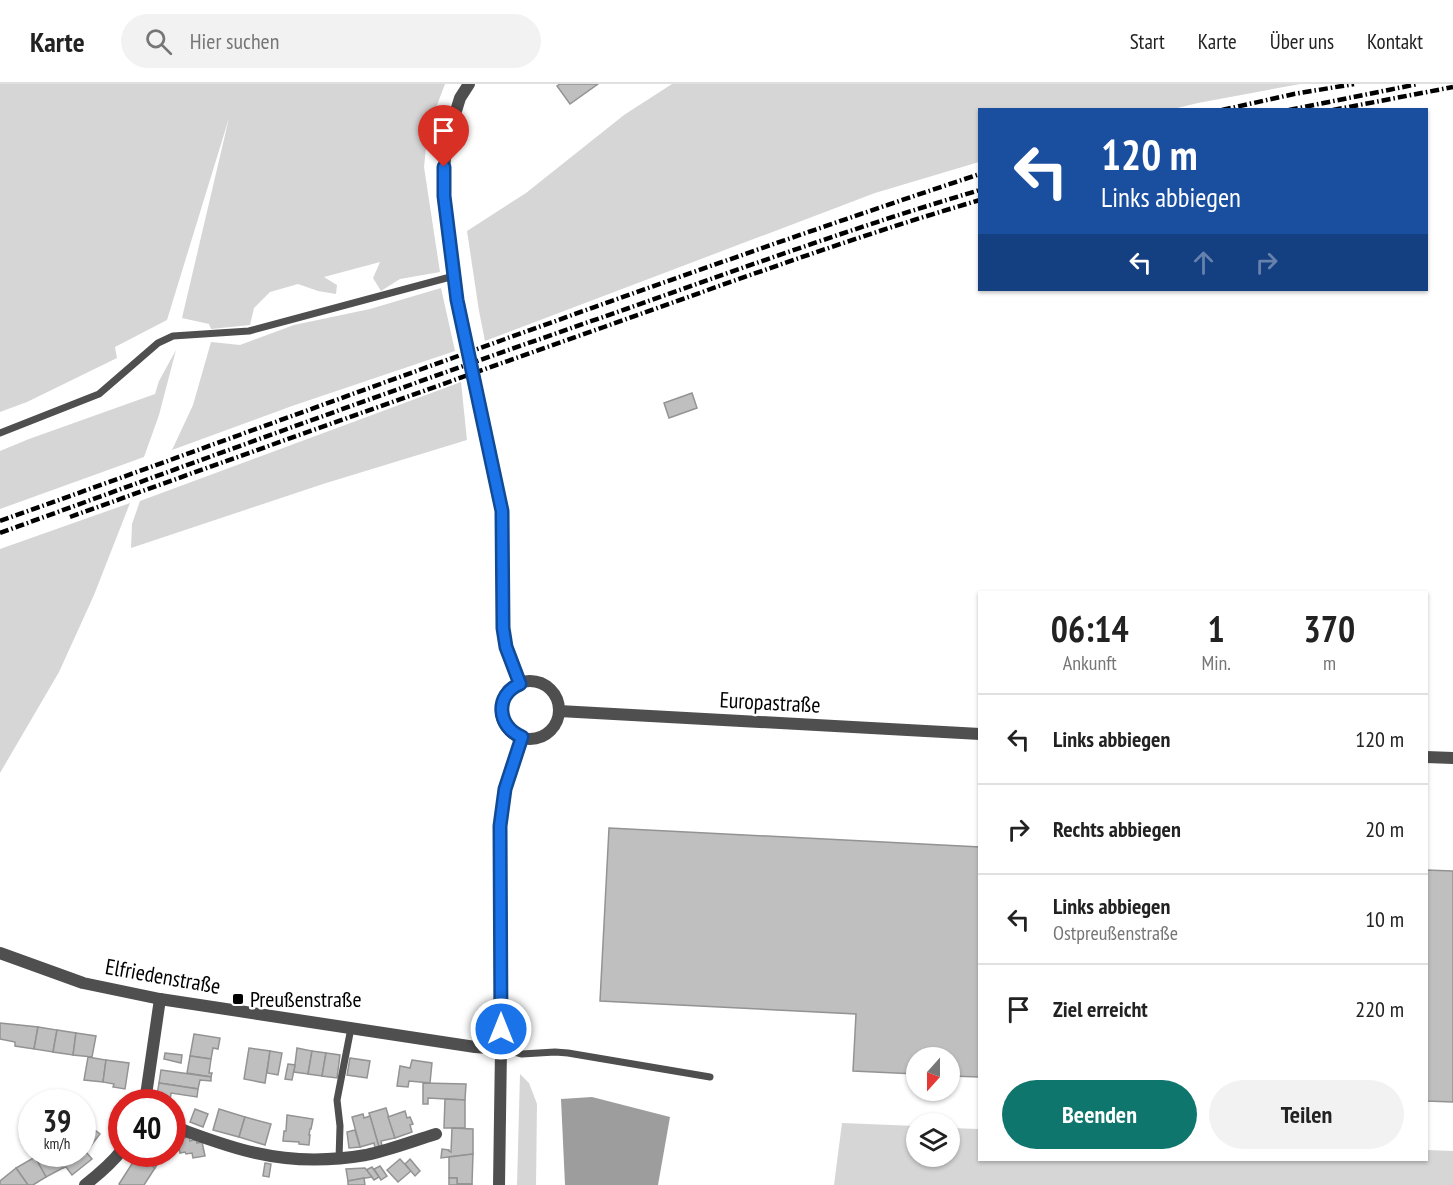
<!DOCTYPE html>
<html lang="de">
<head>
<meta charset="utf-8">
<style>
  :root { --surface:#fff; --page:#f2f2f2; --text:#222; --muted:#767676; --line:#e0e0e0; --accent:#0f766e }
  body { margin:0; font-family:"PT Sans Narrow",sans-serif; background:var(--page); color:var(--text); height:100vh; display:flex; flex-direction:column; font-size:22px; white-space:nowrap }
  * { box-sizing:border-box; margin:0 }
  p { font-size:20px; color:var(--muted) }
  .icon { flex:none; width:33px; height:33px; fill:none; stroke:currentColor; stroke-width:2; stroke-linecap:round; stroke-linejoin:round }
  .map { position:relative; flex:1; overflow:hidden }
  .drawer { position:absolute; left:978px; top:507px; width:450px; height:570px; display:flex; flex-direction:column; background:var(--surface); border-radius:0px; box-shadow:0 2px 4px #0004 }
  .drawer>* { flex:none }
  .top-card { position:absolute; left:978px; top:24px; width:450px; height:183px; border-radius:0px; box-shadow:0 2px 4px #0004; background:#1a4fa0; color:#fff; overflow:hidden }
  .needle { width:39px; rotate:201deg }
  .controls { position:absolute; left:906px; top:963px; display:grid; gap:12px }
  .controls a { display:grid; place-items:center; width:54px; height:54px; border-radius:50%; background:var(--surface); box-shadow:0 2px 4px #0004; font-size:30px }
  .speed { position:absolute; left:18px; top:1005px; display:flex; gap:12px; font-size:30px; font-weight:700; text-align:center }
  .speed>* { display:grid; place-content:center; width:78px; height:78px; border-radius:50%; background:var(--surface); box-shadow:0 2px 4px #0004; line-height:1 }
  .speed small { font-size:15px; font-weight:400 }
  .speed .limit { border:9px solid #d22; background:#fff; color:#111 }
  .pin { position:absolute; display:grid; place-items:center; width:51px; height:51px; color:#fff; margin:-62px -26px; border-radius:50% 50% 50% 0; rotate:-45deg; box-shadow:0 0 6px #0007 }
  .pin .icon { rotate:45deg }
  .me { position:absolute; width:66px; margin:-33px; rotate:0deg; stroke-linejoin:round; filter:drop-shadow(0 0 4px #0008) }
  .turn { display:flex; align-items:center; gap:21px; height:126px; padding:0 24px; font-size:27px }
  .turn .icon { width:78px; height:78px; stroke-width:2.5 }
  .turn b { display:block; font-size:42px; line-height:51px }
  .lanes { display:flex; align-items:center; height:57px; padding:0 24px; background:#0003; justify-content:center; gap:30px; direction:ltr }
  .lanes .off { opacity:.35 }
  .eta { display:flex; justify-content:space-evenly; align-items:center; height:102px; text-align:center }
  .eta b { font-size:36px; font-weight:600; line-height:42px }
  .button { display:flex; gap:12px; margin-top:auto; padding:12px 24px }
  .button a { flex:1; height:69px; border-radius:36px; background:var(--accent); color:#fff; font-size:24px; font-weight:600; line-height:69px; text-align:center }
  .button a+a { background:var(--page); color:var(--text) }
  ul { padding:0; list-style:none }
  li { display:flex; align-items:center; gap:18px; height:90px; padding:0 24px; border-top:2px solid var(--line) }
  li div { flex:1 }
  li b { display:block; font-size:22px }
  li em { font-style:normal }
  header { display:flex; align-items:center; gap:36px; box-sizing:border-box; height:84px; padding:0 30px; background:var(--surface); border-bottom:2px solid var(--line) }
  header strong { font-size:28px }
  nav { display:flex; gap:33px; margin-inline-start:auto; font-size:21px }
  .search { width:420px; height:54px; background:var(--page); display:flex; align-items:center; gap:15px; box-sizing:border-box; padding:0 21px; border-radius:33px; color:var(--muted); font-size:22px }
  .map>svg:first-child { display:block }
</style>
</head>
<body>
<header>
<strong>Karte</strong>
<div class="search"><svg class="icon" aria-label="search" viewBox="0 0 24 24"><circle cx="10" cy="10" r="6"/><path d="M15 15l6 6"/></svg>Hier suchen</div>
<nav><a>Start</a><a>Karte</a><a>Über uns</a><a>Kontakt</a></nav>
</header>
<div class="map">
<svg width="1453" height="1101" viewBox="0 0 1453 1101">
  <rect width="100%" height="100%" fill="#fff"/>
  <g fill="#d6d6d6">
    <path d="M0 0H445L428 45 424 83 440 188 400 195 381 207 373 194 380 178 324 193 337 201 336 210 318 207 298 200 270 208 254 224 250 241 211 245 209 240 182 234 229 34 167 236 115 263 117 274 27 318 0 328Z"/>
    <path d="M672 0H1300L1198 19 1173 25 980 26 979 78 875 109 485 257 479 227 467 147 526 109 624 31Z"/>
    <path d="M441 204 455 267 292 322 172 366 193 321 211 258 240 261 294 241 370 225Z"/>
    <path d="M176 266 159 331 144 373 0 425V367L29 355 155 310 159 297Z"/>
    <path d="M461 298 467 356 323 400 131 464 132 440 140 417Z"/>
    <path d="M130 419 94 511 59 588 0 689V465Z"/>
    <path d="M520 990 529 999 537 1020 536 1101H517Z"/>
    <path d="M842 1039 916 1042V1072H950V1044L979 1045 980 1076H1426L1427 1066 1453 1067V1101H834Z"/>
  </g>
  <path fill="#9d9d9d" d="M592 1013 670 1033 658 1101H565L561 1015Z"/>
  <g fill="#bfbfbf" stroke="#939393" stroke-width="1.5">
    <path d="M560 0H598L570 20 557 2Z"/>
    <path d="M692 309 697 324 669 334 664 319Z"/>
    <path d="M609 744 980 763V993L950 992V974H916V990L853 987 856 930 600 917Z"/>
    <path d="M1426 786 1453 787V1018L1426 1017Z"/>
    <path d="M0 939 38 943 34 965 15 962V958L0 955Z"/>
    <path d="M38 943 57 946 53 968 34 965Z"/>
    <path d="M57 946 76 949 73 971 53 968Z"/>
    <path d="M76 949 96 952 92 973 73 971Z"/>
    <path d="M194 950 220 954 218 965 213 964 211 975 190 972Z"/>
    <path d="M249 964 270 967 265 999 244 995Z"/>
    <path d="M297 964 312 967 308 990 294 988Z"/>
    <path d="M270 967 282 969 278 991 267 989Z"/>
    <path d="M312 967 326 969 322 992 308 990Z"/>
    <path d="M165 969 182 971 181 979 164 975Z"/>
    <path d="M326 969 340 971 337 994 322 992Z"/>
    <path d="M190 972 211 975 209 989H212L211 993 187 989Z"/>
    <path d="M88 973 106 976 103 998 84 996Z"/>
    <path d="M350 974 370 977 367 994 347 991Z"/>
    <path d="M106 976 129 979 125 1005 113 1003 114 1000 103 998Z"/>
    <path d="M412 976 432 979 430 999 409 997 408 1003 397 1002 400 982 410 984Z"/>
    <path d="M288 980 295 981 292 996 285 995Z"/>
    <path d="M161 986 211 993V997L200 996 198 1005 159 999Z"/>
    <path d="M159 999 198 1005 197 1013 171 1009 170 1018 156 1017Z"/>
    <path d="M423 999 466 1000 465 1016 428 1014V1020H423Z"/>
    <path d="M445 1015 465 1016V1044H444Z"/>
    <path d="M386 1024 395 1054 381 1057 382 1062 379 1063 369 1029Z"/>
    <path d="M195 1025 208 1030 203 1043 190 1038Z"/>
    <path d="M219 1025 245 1033 239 1053 213 1046Z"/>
    <path d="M405 1027 407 1034 410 1033 413 1040 410 1041 412 1048 395 1054 388 1033Z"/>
    <path d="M363 1030 364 1034 370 1032 379 1063 375 1064 374 1059 360 1063 352 1033Z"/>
    <path d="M287 1031 313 1035 311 1045H310L309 1051H310L309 1061 299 1060V1058L283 1057 284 1047H286Z"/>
    <path d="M245 1033 271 1040 265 1061 239 1053Z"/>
    <path d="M84 1038 100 1050 83 1072 81 1070H82Z"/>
    <path d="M452 1044 473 1045V1070L441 1074 442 1065 449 1066V1067L451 1068Z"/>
    <path d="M355 1046 360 1063 349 1064 347 1048Z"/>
    <path d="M183 1051 184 1054 189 1053 190 1057 196 1055 197 1059 202 1058 205 1072 193 1074 192 1069 186 1070 185 1068 180 1069 176 1052Z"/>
    <path d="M86 1068 92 1075 72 1091 66 1083 63 1084 55 1070H81L83 1072Z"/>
    <path d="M43 1070H55L63 1084 46 1093 35 1073Z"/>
    <path d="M139 1070H164L155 1084 137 1072Z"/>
    <path d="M473 1070 472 1100H457V1094H449V1073Z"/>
    <path d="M137 1072 155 1084 144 1101H121L119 1100Z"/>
    <path d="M35 1073 46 1093 33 1101H28L16 1084Z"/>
    <path d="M400 1075 411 1087 398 1098 387 1086Z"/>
    <path d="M410 1075 420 1087 415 1092 405 1080Z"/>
    <path d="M265 1079 271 1080 269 1093 263 1092Z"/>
    <path d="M380 1082 387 1092 381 1096 374 1085Z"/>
    <path d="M372 1083 379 1093 374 1096 366 1086Z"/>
    <path d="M16 1084 28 1101H0V1097Z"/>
    <path d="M365 1084 372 1093 348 1097 346 1085Z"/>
    <path d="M364 1094 365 1101H348V1097Z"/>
    <path d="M449 1094H457V1100H472V1101H449Z"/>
  </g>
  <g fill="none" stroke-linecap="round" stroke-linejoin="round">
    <g stroke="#4f4f4f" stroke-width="7">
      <path d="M0 349 99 310 158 259 173 252 249 247 454 192"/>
      <path d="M501 965 522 970 555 968 568 969 710 993"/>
      <path d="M339 1075 340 1042 337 1016 351 944"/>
    </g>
    <g stroke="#4f4f4f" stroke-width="12">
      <path d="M559 627 980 650"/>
      <path d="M1426 673 1453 674"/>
      <path d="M0 869 83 899 160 915 475 963 501 965"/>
      <path d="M145 1018 160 915"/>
      <path d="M172 1042C200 1052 227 1063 256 1069 291 1077 330 1077 366 1071 390 1066 413 1057 436 1050"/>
      <path d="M85 1101C99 1090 111 1080 122 1066"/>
    </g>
    <g stroke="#4f4f4f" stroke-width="12">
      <path d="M469 0 460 14 448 53 444 83V112L457 216 502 427 503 544 506 563 520 600"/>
      <circle cx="530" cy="626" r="29"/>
      <path d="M499 1101 501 965 500 742 505 705 522 653"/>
    </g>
    <g stroke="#000" stroke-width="4.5" stroke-dasharray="9 3 1.5 3" stroke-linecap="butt">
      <path d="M1222 26 1294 10 1354 0"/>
      <path d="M1289 26 1418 0"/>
      <path d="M1333 26 1453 3"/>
      <path d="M70 433C248 369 426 306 604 243 728 199 853 153 980 116"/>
      <path d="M0 437C326 321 651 199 980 90"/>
      <path d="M0 449C209 373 418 297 629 224 745 183 861 141 980 106"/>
    </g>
  </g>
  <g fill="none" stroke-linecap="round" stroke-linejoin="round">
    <defs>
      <path id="route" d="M444 83V112L457 216 502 427 503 544 506 563 520 600C494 611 497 643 522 653L505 705 500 742 501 945"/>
    </defs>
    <use href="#route" stroke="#114b97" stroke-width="15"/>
    <use href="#route" stroke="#1a73e8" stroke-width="10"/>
  </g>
  <rect fill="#000" stroke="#fff" stroke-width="2" x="232" y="909" width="12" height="12" rx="3"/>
  <g text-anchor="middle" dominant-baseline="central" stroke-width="5" stroke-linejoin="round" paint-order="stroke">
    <g font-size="22" fill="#000" stroke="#fff">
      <text transform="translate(770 618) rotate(3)">Europastraße</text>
      <text transform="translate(163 892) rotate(10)">Elfriedenstraße</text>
    </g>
    <g font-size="22" fill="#000" stroke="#fff" text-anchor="start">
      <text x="250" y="915">Preußenstraße</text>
    </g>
  </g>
</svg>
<div class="controls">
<a><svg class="needle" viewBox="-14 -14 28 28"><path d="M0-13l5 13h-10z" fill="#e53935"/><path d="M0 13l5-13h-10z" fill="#767676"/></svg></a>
<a><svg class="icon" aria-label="layers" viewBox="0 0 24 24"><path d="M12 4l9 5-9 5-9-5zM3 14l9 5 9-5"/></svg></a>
</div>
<div class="speed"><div>39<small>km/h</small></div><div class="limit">40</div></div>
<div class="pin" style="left:444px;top:83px;background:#d93025"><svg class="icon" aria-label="arrive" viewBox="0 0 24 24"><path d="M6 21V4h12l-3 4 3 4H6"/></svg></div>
<svg class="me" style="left:501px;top:945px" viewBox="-20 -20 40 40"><circle r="17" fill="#1a73e8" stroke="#fff" stroke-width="3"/><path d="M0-11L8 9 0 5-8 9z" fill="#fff"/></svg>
<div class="top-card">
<div class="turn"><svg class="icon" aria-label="left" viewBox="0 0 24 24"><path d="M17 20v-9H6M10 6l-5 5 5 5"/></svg><div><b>120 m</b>Links abbiegen</div></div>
<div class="lanes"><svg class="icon" aria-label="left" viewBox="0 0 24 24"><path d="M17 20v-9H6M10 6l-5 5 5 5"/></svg><svg class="icon off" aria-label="ahead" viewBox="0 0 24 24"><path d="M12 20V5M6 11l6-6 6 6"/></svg><svg class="icon off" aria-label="right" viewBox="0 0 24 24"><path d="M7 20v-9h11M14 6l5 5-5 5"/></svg></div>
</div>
<section class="drawer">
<div class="eta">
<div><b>06:14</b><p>Ankunft</p></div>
<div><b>1</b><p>Min.</p></div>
<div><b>370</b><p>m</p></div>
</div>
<ul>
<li><svg class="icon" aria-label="left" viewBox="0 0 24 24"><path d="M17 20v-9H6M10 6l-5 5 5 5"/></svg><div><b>Links abbiegen</b></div><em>120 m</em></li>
<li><svg class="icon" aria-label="right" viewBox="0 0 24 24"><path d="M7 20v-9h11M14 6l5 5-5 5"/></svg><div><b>Rechts abbiegen</b></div><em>20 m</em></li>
<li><svg class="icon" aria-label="left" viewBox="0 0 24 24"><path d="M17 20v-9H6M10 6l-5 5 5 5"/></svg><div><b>Links abbiegen</b><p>Ostpreußenstraße</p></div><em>10 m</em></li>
<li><svg class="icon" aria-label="arrive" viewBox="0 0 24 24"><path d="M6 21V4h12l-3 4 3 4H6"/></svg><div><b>Ziel erreicht</b></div><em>220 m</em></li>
</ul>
<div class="button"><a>Beenden</a><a>Teilen</a></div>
</section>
</div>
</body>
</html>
